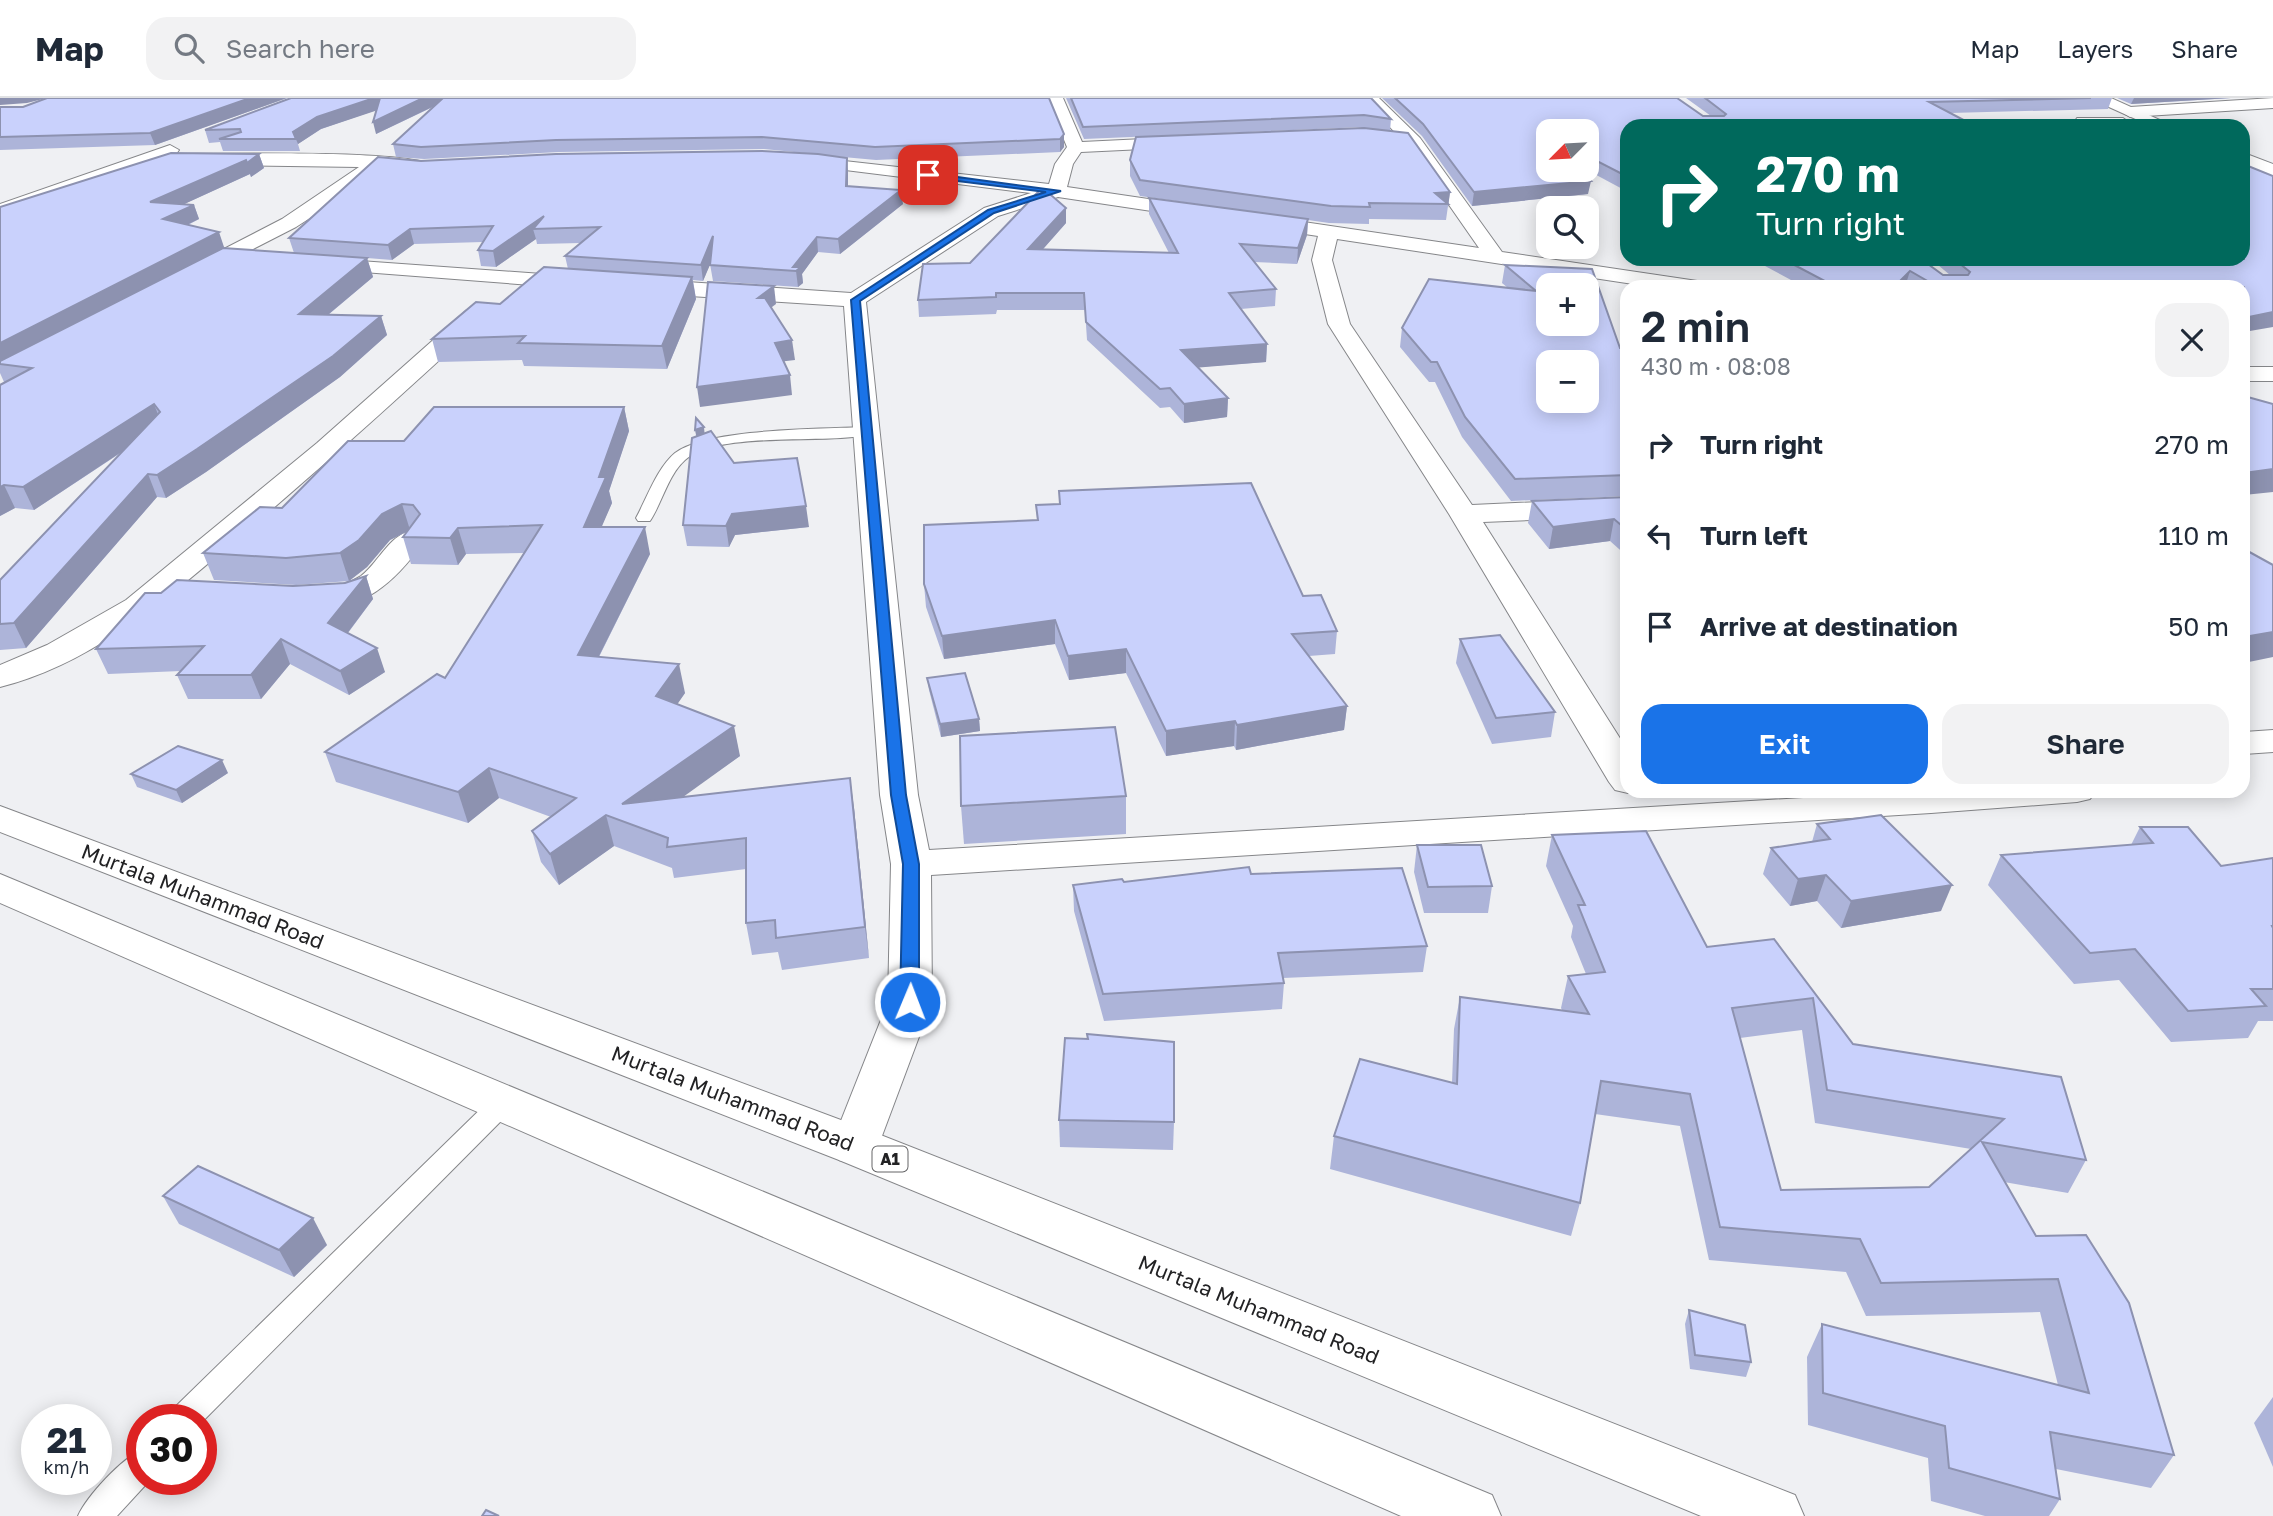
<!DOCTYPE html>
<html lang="en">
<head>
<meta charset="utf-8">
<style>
  :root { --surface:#fff; --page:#f2f2f3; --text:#1f2937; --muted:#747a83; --line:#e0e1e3; --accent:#1a73e8 }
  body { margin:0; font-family:"Golos Text",sans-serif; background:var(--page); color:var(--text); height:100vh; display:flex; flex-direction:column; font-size:26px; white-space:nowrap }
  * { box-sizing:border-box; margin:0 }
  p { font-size:23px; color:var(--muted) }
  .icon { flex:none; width:38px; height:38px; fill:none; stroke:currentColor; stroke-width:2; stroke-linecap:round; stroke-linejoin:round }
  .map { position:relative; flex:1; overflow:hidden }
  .drawer { position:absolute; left:1620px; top:182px; width:630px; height:518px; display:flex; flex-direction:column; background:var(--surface); border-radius:21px; box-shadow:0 4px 18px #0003 }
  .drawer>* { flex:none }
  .top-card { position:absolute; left:1620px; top:21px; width:630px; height:147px; border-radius:21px; box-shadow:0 4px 18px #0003; background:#00695c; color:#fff; overflow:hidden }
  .needle { width:46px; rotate:246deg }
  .buttons { position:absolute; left:1536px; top:21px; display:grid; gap:14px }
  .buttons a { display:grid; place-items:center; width:63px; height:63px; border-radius:14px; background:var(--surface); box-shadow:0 4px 18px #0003; font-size:35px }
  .speed { position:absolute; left:21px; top:1306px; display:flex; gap:14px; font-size:35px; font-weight:700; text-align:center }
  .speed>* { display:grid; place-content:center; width:91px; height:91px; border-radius:50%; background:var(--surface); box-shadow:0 4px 18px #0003; line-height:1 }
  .speed small { font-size:18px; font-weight:400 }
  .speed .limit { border:10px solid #d22; background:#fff; color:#111 }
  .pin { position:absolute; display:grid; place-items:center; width:60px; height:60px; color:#fff; margin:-30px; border-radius:14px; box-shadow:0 4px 10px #0006 }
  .me { position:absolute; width:77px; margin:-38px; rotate:1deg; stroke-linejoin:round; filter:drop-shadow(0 0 5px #0008) }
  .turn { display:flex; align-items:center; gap:24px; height:147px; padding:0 21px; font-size:32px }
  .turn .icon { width:91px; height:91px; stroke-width:2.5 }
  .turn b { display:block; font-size:49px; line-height:60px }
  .round { display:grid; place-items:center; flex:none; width:74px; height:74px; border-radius:21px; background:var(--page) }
  .head { display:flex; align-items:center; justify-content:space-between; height:119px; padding:0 21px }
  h1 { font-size:42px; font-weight:600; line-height:52px }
  .action { display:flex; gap:14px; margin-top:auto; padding:14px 21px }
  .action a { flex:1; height:80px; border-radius:21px; background:var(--accent); color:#fff; font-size:28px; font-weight:600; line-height:80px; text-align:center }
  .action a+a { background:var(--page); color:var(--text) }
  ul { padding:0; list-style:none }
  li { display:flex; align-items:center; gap:21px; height:91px; padding:0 21px }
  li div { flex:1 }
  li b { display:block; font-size:26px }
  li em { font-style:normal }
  header { display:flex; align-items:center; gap:42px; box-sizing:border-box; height:98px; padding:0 35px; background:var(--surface); border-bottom:2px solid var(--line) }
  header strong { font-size:33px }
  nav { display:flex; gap:38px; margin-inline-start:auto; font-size:24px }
  .search { width:490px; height:63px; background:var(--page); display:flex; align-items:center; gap:18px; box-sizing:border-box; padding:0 24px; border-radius:21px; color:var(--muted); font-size:26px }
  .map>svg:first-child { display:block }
</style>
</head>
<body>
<header>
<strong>Map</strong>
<div class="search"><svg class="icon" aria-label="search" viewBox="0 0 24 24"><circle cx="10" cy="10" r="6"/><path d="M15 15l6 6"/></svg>Search here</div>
<nav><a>Map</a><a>Layers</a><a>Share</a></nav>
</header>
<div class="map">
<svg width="2273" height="1418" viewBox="0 0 2273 1418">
  <rect width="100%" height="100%" fill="#eff0f3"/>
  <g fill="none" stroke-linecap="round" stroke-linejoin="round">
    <defs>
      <g id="lane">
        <path d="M2077 20H2123L2127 23 2123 26 2074 25Z"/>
        <path d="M867 329 874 333 872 336C827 347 720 332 685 362 668 377 662 405 650 423H638L636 420C647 400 657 370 675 355 708 330 824 331 867 329Z"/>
        <path d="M504 994 513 997 517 1004 513 1011 201 1325V1321H168L173 1311 495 997Z"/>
        <path d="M142 1352V1381H151L117 1418H78C87 1398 122 1360 142 1352Z"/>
      </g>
      <g id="street">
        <path d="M1047 0H1063L1082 44 1185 39 1194 44 1185 49 1081 54 1073 66 1067 89 1479 150 1408 48 1362 0H1379L1420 40 1502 154 1704 184 1707 189H1653L1337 141 1332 162 1350 226 1472 407 1628 400V418L1483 424 1628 653V693H1637L1628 695 1615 692 1609 684 1449 416 1328 226 1312 162 1318 138 1058 99 998 118 866 204 918 697 929 752 1920 693H2096L2090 701 2077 704 1931 715 931 777 932 904 873 1062 856 1067 839 1062 831 1048 888 904 891 766 880 697 844 208 643 195 632 188 643 181 851 195 984 110 1031 95 797 66 788 61 791 57 1049 86 1055 66 1067 49Z"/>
        <path d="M2273 0V10L2130 19 2122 14 2130 9Z"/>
        <path d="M170 47 179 52 176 56C212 56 419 51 435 69L426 74 378 70 344 98 296 129 193 182 185 181 182 176 185 171 282 121 359 69 146 66 0 118V106Z"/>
        <path d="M318 160 583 179 594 185 583 191 311 170 308 166Z"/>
        <path d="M475 210 483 212 486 217 483 222C406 293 329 363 249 431 175 493 97 565 0 589V567L47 547 126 502 317 345 467 212Z"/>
        <rect x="2244" y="269" width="29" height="14"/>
        <path d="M410 433 421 436 425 442C397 482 360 519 307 506L302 499 307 492C326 487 343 490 361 478 378 465 389 438 410 433Z"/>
        <path d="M2273 632V654L2244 656V634Z"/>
      </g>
      <g id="secondary">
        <path d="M2089 0H2111L2173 28H2151Z"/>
        <path d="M2244 55 2273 66V78L2244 66Z"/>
      </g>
      <g id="highway">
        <path d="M0 708 873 1034 1795 1397 1804 1418H1701L839 1062 0 734Z"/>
        <path d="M0 776 1492 1397 1501 1418H1401L0 805Z"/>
      </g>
    </defs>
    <use href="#lane" stroke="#858689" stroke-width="2"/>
    <use href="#street" stroke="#858689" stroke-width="2"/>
    <use href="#secondary" stroke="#858689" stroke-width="2"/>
    <use href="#highway" stroke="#858689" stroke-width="2"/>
    <use href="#lane" fill="#fff" fill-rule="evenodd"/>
    <use href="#street" fill="#fff" fill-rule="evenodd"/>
    <use href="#secondary" fill="#fff" fill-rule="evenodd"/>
    <use href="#highway" fill="#fff" fill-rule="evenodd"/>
  </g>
  <g fill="#adb4d9" fill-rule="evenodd">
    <path d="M47 0H287L155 47 0 52V9H23Z"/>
    <path d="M291 0 1064 36V49L1060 54 876 62 832 58 847 60 848 88 903 106 840 156 818 154 802 176 803 185 798 189 713 183 710 166 703 183 693 182 696 201 667 271 524 268 522 262 438 264 432 241 568 171 565 158 581 145 537 146 536 141 496 169 481 168 478 152 483 144 414 146 392 162 367 160 373 179 328 217 381 218 387 237 340 279 206 374 166 400 157 399 26 550 0 552V482L122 354 34 412 15 410 0 418V287L4 284 0 275V109L259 56 264 70 251 79 250 76 184 106 194 107 199 121 188 127 224 149 184 170 294 155 289 140 421 63 804 55 764 51 559 54 424 61 396 59 393 46 435 8 376 36V12L321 31 298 46 300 53H223L220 44 209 45 205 32Z"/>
    <path d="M1066 0H1371L1391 21 1390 33 1450 94 1446 122 1369 121V126L1329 125 1308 122 1307 137 1297 166 1254 164 1276 191 1275 208 1241 211 1267 246 1266 264 1198 269 1228 300 1227 319 1184 325 1170 309 1160 310 1087 242 1085 212H997L996 216 919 219 918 202 970 165 1066 110V125L1043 151 1169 155 1149 116V100L1247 113 1140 98 1130 78V62L1363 29 1084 41Z"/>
    <path d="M1382 0H1677L1703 18H1711L1686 0H2112L2108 11 1950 15 1628 28V94L1587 72V33H1549V72L1588 96 1472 108 1422 38Z"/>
    <path d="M2117 0H2231L2131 6Z"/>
    <path d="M1752 161H1921L1943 177H1950L1938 167 1940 161H2244V189H1804Z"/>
    <path d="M1505 167 1620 250H1628V398L1511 403 1462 339 1435 284H1429L1400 249 1402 230 1508 190 1502 185Z"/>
    <path d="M624 309 629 333 609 393 612 405 601 429 650 456 599 559 685 595 677 606 740 658 681 699 854 710 869 860 782 872 778 854 752 857 746 825V771L674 780 672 770 614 748 559 787 541 764 532 733 551 719 499 700 468 725 336 684 325 654 445 580 524 455 466 456 458 467 411 466 403 439 406 434 390 442 367 469 349 483 296 487 214 482 203 455 404 343Z"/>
    <path d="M704 329V335L734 365 809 429 735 437 729 449 687 448 683 427 696 338Z"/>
    <path d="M1059 393 1303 498 1337 533 1335 556 1309 558 1347 608 1344 632 1236 652 1234 648 1166 658 1126 575 1069 582 1055 546 944 561 926 509 924 486 1037 422 1036 407 1059 406Z"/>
    <path d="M1628 399V459L1610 443 1549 451 1528 425 1532 403Z"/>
    <path d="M366 478 373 501 348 535 385 574 349 597 290 566 261 601H188L177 577 181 573 108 576 96 551 293 488 345 485Z"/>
    <path d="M1460 541 1555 614 1551 639 1492 646 1456 565Z"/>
    <path d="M927 580 979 621 980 633 941 639 929 592Z"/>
    <path d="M228 675 182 705 137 689 131 676Z"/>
    <path d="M1126 698V736L964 746 961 708Z"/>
    <path d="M1817 726 1941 813 1841 830 1817 803 1790 808 1763 776 1771 750 1812 744Z"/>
    <path d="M2140 729 2221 768 2273 760V923H2258L2248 940 2171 944 2119 882 2074 886 1988 787 2001 757 2131 747Z"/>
    <path d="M1552 737 1707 849 1774 841 1853 946 2086 1062 2068 1095 2004 1084 2036 1138 2174 1357 2151 1390 2056 1371 2060 1401 2049 1418H1985L1931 1403 1928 1360 1808 1327 1807 1259 1822 1226 2058 1287 2040 1214 1866 1218 1846 1174 1709 1162 1680 1028 1595 1016 1580 1105 1571 1138 1330 1071 1334 1038 1452 985 1454 931 1460 899 1562 912 1561 910 1568 878 1586 876 1571 839 1573 828 1546 768ZM1802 932 1815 1025 1971 1051 1929 1089 1781 1092 1740 940Z"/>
    <path d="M1417 747 1492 788 1488 815H1424L1414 774Z"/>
    <path d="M1251 776 1427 848 1423 874 1283 880 1284 885 1282 911 1104 923 1074 813 1073 787Z"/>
    <path d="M1059 1022 1174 1024 1173 1052 1060 1049Z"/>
    <path d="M163 1098 327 1147 294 1179 179 1126Z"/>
    <path d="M1689 1212 1751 1264 1746 1279 1690 1271 1685 1226Z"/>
    <path d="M2273 1299V1369L2254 1325Z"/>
  </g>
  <g fill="#8d92b0">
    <path d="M0 0H47L27 5 0 7Z"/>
    <path d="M250 0H287L155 47 150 35Z"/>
    <path d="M374 0H381L384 10 321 31 298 46 293 34 317 19Z"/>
    <path d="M423 0H451L376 36 373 24Z"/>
    <path d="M2134 0H2231L2131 6Z"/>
    <path d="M1064 36V49L1060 54V41Z"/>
    <path d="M259 56 264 70 251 79 250 76 156 119 150 104Z"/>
    <path d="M847 60 848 74V102L846 88Z"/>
    <path d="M1591 83 1588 96 1472 108 1474 94Z"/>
    <path d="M901 92 903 106 840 156 838 141Z"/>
    <path d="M1450 94 1448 110V106L1435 95Z"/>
    <path d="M194 107 199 121 168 136 163 121Z"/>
    <path d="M1066 110V125L1029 167 1028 151Z"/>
    <path d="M544 118 533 131 536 141 496 169 493 153Z"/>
    <path d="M1308 121 1307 137 1297 166 1298 150Z"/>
    <path d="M410 131 414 146 392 162 388 147Z"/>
    <path d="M219 134 224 149 0 266V245Z"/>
    <path d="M713 138 716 153 703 183 701 167Z"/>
    <path d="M817 139 818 154 802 176 803 185 798 189 796 173 793 169Z"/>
    <path d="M367 160 373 179 305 236 299 216Z"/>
    <path d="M1910 173 1905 189H1894Z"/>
    <path d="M692 179 696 201 667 271 662 248Z"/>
    <path d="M774 188 776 206 760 218 758 200Z"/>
    <path d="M2273 214V229L2244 234V220Z"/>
    <path d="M381 218 387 237 340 279 206 374 166 400 157 377Z"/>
    <path d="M792 242 795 262 778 264 775 245Z"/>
    <path d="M1267 246 1266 264 1181 271V252Z"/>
    <path d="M790 277 792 297 700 309 697 289Z"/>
    <path d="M1228 300 1227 319 1184 325V306Z"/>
    <path d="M154 306 162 327 34 412 23 389Z"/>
    <path d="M624 309 629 333 609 393 612 405 590 456 584 429 599 379Z"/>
    <path d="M704 329 705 340 697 342 695 332Z"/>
    <path d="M2273 371V394L2244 397V375Z"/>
    <path d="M148 376 157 399 26 550 14 525Z"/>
    <path d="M4 387 15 410 0 418V389Z"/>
    <path d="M402 406 410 432 390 442 367 469 349 483 340 455 382 416Z"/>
    <path d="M806 408 809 429 735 437 729 449 726 428 732 416Z"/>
    <path d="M1614 421 1610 443 1549 451 1553 429Z"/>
    <path d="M645 429 650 456 585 586 578 557Z"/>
    <path d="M458 430 466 456 458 467 450 440Z"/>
    <path d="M366 478 373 501 337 549 328 525Z"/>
    <path d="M1055 522V546L944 561 942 538Z"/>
    <path d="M2273 534V559L2244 565V539Z"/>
    <path d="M281 541 290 566 261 601 251 577Z"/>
    <path d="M377 550 385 574 349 597 340 573Z"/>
    <path d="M1126 551V575L1069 582 1068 558Z"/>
    <path d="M679 566 685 595 663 627 656 598Z"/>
    <path d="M1347 608 1344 632 1236 652 1237 627Z"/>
    <path d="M979 621 980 633 941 639 940 626Z"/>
    <path d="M1235 623 1234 648 1166 658V633Z"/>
    <path d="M734 628 740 658 640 730 622 706Z"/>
    <path d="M222 662 228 675 182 705 176 692Z"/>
    <path d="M489 670 499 700 468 725 458 694Z"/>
    <path d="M850 680 854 710 869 860 865 829Z"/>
    <path d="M606 717 614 748 559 787 550 756Z"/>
    <path d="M1826 777 1817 803 1790 808 1798 781Z"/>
    <path d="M1952 787 1941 813 1841 830 1851 803Z"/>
    <path d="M313 1120 327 1147 294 1179 279 1152Z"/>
  </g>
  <g fill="#c9d1fc" stroke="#8d92b0" stroke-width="2" fill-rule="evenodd">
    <path d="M47 0H250L150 35 0 39V9H23Z"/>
    <path d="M291 0H374L317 19 293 34 296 41H219L241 34 240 31 205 32Z"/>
    <path d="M380 0H423L373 24Z"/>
    <path d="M443 0H1049L1064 36 1060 41 875 49 762 39 556 42 421 49 393 46Z"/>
    <path d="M1071 0H1371L1391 21 1364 17 1083 29Z"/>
    <path d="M1395 0H1677L1703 18H1724L1726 16 1705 0H2091L1929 4 1975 28H1628V79L1587 58V33H1549V38L1540 33 1549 41V72H1579L1591 83 1474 94 1423 26Z"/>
    <path d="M1364 30 1408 35 1450 94 1435 95 1448 106 1369 105 1370 109 1331 108 1140 82 1130 62 1136 39Z"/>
    <path d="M762 53 818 56 847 60 846 88 901 92 838 141 817 139 793 169H801L796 173 710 167 713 138 701 167 565 158 600 129 533 131 544 118 493 153 478 152 493 128 410 131 388 147 289 140 378 59 421 63 556 56Z"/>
    <path d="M171 55 259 56 247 65 246 62 150 104 194 107 163 121 219 134 0 245V109Z"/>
    <path d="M2244 64H2247L2248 68 2273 78V214L2244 220V189H1938L1910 173 1894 189H1836L1783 161H1921L1943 177H1968L1970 174 1954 161H2244Z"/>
    <path d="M1044 91 1066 110 1028 151 1178 155 1149 100 1308 121 1298 150 1240 146 1276 191 1229 195 1267 246 1181 252 1228 300 1184 306 1170 290 1160 291 1086 224 1084 195H996V199L918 202 923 166 970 165 1040 92Z"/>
    <path d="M223 150 367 160 299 216 381 218 333 258 197 351 157 377 148 376 14 525 0 526V482L160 314 154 306 23 389 4 387 0 389V287L32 270 0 266V263Z"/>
    <path d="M1505 167 1592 171 1620 250H1628V377L1515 381 1465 319 1437 264H1431L1402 230 1429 181 1536 193ZM1549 187H1587V226H1549ZM1549 264H1587V303H1549Z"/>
    <path d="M544 169 692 179 662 248 518 245 525 238 432 241 476 204 500 206Z"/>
    <path d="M708 184 774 188 758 200H765L792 242 775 245 790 277 697 289Z"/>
    <path d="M2244 298 2273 306V371L2244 375Z"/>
    <path d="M434 309H624L599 379H606L584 429H645L578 557 679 566 656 598 734 628 622 706 850 680 865 829 776 840 775 822 746 825V740L667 749 668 740 606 717 550 756 532 733 576 700 489 670 458 694 325 654 437 576 445 580 542 427 458 430 450 440 403 439 420 416 413 407 402 406 382 416 359 442 340 455 286 460 203 455 260 409 282 410 348 343H404Z"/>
    <path d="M696 320 704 329 695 332Z"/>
    <path d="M711 333 734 365 797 360 806 408 732 416 726 428 683 427 692 340Z"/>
    <path d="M1251 385 1303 498 1321 497 1337 533 1292 536 1347 608 1237 627 1235 623 1166 633 1126 551 1068 558 1055 522 942 538 924 486V427L1038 422 1036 407 1060 406 1059 393Z"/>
    <path d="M1628 399V433L1614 421 1553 429 1532 403Z"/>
    <path d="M2244 451 2273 467V534L2244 539Z"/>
    <path d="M366 478 328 525 377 550 340 573 281 541 251 577H177L204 548 96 551 145 495H161L177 482 293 488 345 485Z"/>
    <path d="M1500 537 1555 614 1496 620 1460 541Z"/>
    <path d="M965 575 979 621 940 626 927 580Z"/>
    <path d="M1115 629 1126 698 961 708 960 638Z"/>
    <path d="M178 648 222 662 176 692 131 676Z"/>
    <path d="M1881 717 1952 787 1851 803 1826 777 1798 781 1771 750 1830 741 1817 726Z"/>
    <path d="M2140 729H2188L2221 768 2273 760V828H2272L2273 830V891H2251L2266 908 2188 913 2135 851 2090 855 2001 757 2153 745Z"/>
    <path d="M1646 733 1707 849 1774 841 1853 946 2061 979 2086 1062 1982 1044 2036 1138 2086 1137 2129 1205 2174 1357 2050 1334 2060 1401 1949 1370 1945 1328 1823 1295 1822 1226 2089 1295 2058 1181 1881 1185 1860 1141 1720 1129 1690 996 1601 983 1580 1105 1334 1038 1360 961 1457 986 1460 899 1589 916 1568 878 1605 874 1578 807H1585L1552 737ZM1813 900 1827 992 2004 1021 1929 1089 1781 1092 1732 910Z"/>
    <path d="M1417 747H1481L1492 788 1428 789Z"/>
    <path d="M1249 769 1251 776 1402 770 1427 848 1278 855 1284 885 1103 896 1073 787 1122 781 1124 784Z"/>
    <path d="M1087 936 1174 944V1024L1059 1022 1065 940 1088 941Z"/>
    <path d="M198 1068 313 1120 279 1152 163 1098Z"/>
    <path d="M1689 1212 1745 1227 1751 1264 1695 1257Z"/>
    <path d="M486 1412 499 1418H482Z"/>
  </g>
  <path fill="#1a73e8" stroke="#114b97" stroke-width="2" d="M928 75 1061 93 994 115 860 203 906 697 919 766V904L910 911 900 904 903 766 891 697 851 202 988 112 1046 94 925 79Z"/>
  <g text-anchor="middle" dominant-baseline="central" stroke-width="5" stroke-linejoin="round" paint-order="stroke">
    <rect fill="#fff" stroke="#646466" stroke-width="2" x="872.5" y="1048.5" width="35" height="25" rx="5"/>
    <g font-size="16" font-weight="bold" fill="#222224">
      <text x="890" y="1061">A1</text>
    </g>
    <g font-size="21" fill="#222224" stroke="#fff">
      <text transform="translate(203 798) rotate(21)">Murtala Muhammad Road</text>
      <text transform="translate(733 1000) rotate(21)">Murtala Muhammad Road</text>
      <text transform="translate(1259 1211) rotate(22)">Murtala Muhammad Road</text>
    </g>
  </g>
</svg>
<div class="buttons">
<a><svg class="needle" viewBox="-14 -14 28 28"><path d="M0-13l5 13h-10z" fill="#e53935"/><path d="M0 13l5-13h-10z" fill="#747a83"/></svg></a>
<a><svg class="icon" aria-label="search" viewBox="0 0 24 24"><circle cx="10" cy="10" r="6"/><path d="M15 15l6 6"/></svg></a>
<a>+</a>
<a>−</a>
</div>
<div class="speed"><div>21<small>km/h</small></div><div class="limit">30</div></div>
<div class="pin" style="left:928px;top:77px;background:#d93025"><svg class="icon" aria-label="arrive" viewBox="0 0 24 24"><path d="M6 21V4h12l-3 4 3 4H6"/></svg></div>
<svg class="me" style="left:910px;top:904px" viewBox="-20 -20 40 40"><circle r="17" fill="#1a73e8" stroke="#fff" stroke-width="3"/><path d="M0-11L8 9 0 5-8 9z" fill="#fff"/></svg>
<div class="top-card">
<div class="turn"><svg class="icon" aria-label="right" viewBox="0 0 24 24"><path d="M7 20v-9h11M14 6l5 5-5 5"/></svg><div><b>270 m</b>Turn right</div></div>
</div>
<section class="drawer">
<div class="head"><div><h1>2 min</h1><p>430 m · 08:08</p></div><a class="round"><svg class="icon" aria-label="close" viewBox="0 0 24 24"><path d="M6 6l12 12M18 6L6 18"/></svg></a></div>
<ul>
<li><svg class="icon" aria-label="right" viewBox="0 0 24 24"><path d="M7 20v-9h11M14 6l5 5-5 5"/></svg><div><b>Turn right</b></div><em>270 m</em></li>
<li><svg class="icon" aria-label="left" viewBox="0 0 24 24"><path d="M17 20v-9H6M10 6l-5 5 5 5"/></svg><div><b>Turn left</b></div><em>110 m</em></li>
<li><svg class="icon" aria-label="arrive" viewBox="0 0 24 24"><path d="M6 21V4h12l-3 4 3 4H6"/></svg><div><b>Arrive at destination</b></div><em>50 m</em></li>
</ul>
<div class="action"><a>Exit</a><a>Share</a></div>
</section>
</div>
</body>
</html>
